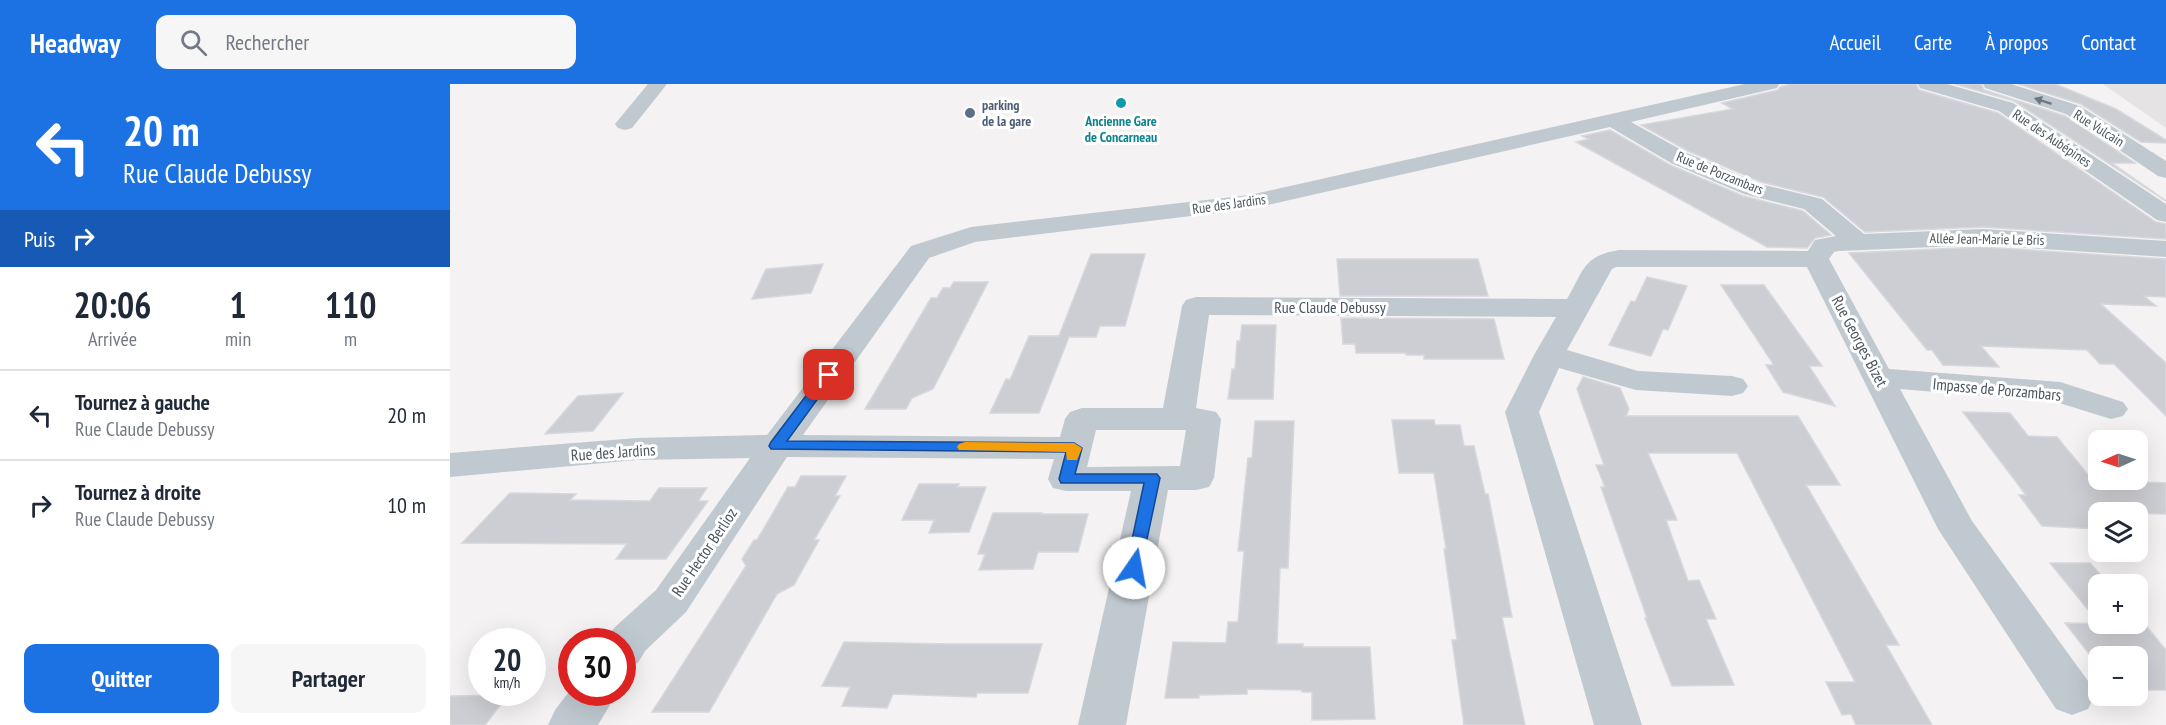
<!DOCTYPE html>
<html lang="fr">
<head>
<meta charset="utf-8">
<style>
  :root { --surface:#fff; --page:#f6f6f7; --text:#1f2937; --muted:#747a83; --line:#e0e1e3; --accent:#1c71e3 }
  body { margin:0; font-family:"PT Sans Narrow",sans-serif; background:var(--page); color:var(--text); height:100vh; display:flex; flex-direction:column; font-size:22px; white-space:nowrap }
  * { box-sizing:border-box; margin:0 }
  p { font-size:20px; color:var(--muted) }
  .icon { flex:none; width:33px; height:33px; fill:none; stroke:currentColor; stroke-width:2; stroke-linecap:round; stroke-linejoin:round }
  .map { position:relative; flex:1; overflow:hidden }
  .side { display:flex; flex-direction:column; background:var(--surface); width:450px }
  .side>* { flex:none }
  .hud { background:#1c71e3; color:#fff; overflow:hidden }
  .needle { width:39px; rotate:267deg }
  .buttons { position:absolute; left:1638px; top:346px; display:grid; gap:12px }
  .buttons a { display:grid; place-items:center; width:60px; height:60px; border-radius:12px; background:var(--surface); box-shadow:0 6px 24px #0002; font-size:30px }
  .speed { position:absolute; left:18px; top:544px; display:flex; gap:12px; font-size:30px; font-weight:700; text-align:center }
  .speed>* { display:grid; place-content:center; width:78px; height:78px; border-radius:50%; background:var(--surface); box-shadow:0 6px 24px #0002; line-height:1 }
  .speed small { font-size:15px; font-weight:400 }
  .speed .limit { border:9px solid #d22; background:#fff; color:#111 }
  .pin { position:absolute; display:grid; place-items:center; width:51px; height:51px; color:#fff; margin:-26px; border-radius:12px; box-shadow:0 3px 9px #0006 }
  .me { position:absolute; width:66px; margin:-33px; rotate:12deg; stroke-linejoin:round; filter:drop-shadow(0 0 4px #0008) }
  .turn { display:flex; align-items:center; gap:21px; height:126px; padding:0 24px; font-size:27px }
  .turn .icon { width:78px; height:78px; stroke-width:2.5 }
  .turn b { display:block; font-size:42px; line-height:51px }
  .then { display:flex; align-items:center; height:57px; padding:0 24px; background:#0003; gap:12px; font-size:22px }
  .eta { display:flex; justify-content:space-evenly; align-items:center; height:102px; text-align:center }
  .eta b { font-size:36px; font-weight:700; line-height:42px }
  .cta { display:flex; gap:12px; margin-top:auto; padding:12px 24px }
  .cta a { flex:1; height:69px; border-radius:12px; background:var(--accent); color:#fff; font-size:24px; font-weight:700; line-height:69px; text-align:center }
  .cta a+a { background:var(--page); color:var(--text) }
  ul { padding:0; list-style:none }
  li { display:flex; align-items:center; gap:18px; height:90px; padding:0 24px; border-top:2px solid var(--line) }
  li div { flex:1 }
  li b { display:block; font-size:22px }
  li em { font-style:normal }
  header { display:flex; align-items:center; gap:36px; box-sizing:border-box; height:84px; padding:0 30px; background:var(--accent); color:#fff }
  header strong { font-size:28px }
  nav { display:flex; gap:33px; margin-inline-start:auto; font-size:21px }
  .search { width:420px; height:54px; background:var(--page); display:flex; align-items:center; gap:15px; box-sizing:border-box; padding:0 21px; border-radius:12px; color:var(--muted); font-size:22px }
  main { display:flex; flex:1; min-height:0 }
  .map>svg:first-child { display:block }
</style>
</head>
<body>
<header>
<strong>Headway</strong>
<div class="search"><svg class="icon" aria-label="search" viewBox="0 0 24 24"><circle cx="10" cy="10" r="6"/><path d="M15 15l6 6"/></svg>Rechercher</div>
<nav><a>Accueil</a><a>Carte</a><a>À propos</a><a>Contact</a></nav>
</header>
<main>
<section class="side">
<div class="hud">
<div class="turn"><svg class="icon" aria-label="left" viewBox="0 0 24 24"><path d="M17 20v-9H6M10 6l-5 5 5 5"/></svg><div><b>20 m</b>Rue Claude Debussy</div></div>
<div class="then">Puis<svg class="icon" aria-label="right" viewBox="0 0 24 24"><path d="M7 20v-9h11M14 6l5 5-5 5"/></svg></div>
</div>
<div class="eta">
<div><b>20:06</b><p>Arrivée</p></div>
<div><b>1</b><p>min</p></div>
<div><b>110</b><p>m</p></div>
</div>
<ul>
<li><svg class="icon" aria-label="left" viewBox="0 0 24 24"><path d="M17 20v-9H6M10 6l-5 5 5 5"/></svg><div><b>Tournez à gauche</b><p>Rue Claude Debussy</p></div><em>20 m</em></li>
<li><svg class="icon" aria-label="right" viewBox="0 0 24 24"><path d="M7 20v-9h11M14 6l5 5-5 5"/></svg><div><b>Tournez à droite</b><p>Rue Claude Debussy</p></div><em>10 m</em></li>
</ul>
<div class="cta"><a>Quitter</a><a>Partager</a></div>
</section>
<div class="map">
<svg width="1716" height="641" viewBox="0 0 1716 641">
  <rect width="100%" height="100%" fill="#f4f2f2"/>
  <path fill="#e5e3e4" d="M1653 0H1716V44Z"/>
  <g fill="#ccced4" stroke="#d6d8dd" stroke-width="1.5">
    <path d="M1341 0H1466L1469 6 1548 29 1706 138 1716 140V155L1533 143 1415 148 1373 113 1311 98 1238 67 1191 41 1283 25 1272 19 1328 6 1330 3Z"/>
    <path d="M1505 0H1531L1534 6 1615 32 1685 79H1662L1716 117 1564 17Z"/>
    <path d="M1568 0H1605L1666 25 1716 56V59L1691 58 1631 20Z"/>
    <path d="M1160 46 1220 81 1293 112 1353 127 1381 151 1365 154 1357 164 1317 163 1126 58 1139 55 1132 52Z"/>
    <path d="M1533 163 1716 175V213L1694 212 1706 222 1651 220 1716 279V332L1664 280H1650L1637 266 1531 262 1549 283 1493 281 1482 266H1477L1399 169Z"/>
    <path d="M641 170H695L675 242H650L646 253H619L589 329H540L556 295 560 296 579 252H609Z"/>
    <path d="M887 175H1028L1038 212H890Z"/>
    <path d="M373 180 361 209 302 215 316 185Z"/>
    <path d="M1197 193 1237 202 1218 246 1213 245 1201 272 1159 261 1181 217 1185 218Z"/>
    <path d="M504 198H538L483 305 462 314 456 325H415L481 214H487L493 204H500Z"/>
    <path d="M1271 201H1314L1372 282H1359L1385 322 1333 308 1316 281H1324Z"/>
    <path d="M891 234 1044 235 1054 275H974V271H956V269H906L905 260H893Z"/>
    <path d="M792 241H826L823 315H778L782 285H785L787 257H790Z"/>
    <path d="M1133 293 1170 304 1179 325 1176 332H1348L1390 401H1356L1449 561H1436L1482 641H1406L1401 630 1392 631 1376 598H1405L1287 369H1198L1227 436H1216L1238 497 1249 496 1266 535H1256L1284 601 1222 602 1195 534H1197L1151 403H1155L1146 381H1154L1127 305Z"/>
    <path d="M173 309 143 347 95 350 128 312Z"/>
    <path d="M1513 328 1560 329 1578 352 1607 353 1640 393H1648V396L1716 399V430L1648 429V445L1592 442 1569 411H1576Z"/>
    <path d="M942 336H984L985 341H1010L1014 362H1024L1035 410H1038L1049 465 1062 533H1052L1075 641H1014L1002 556H1007L994 465H996L984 389H949Z"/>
    <path d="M805 337H844L838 484H830L827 560H853V563H920L925 635 862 636V608H852V606L797 605V610L749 611V614H715L723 558 776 559 778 538H788L794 467H788L798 374H802Z"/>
    <path d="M351 392H396L385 412H390L364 456H369L344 501 327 510 259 628H202L296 482 292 475 304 456H307L338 403H345Z"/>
    <path d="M469 400H509L507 403H536L519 448 479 449 484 436H452Z"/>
    <path d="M209 404H257L248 417H258L216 475H166L177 460 12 459 60 409 126 410 120 416 200 417Z"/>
    <path d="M543 429H591L590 430H638L628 468H588L583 485 529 486 535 470H528Z"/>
    <path d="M1600 479H1640L1660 501H1648V538Z"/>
    <path d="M1688 532 1716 566V606H1688V573L1640 571 1615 539 1688 540Z"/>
    <path d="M394 558 500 560H592L578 609H527L526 613 443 610 437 624 392 622 400 603 372 602Z"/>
    <path d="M58 611 35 641H0V612Z"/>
  </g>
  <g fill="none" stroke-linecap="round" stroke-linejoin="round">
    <g fill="#c0c9d0" fill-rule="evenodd">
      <path d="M198 0H217L182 44 175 46 168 44 165 40Z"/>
      <path d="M1295 0H1329L1327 4 1181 38 1237 69 1310 100 1372 115 1414 150 1533 145 1716 157V173L1533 161 1389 167 1384 168 1379 175 1439 285 1610 298 1673 318 1678 325 1673 332 1661 335 1606 318 1450 305 1522 437 1638 597 1645 611 1638 625 1622 631 1606 625 1488 445 1357 183H1166L1162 185 1117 266 1188 287 1282 292 1293 295 1298 302 1293 309 1282 312 1186 306 1109 284 1089 328 1192 641H1144L1055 328 1084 271 1106 233 759 231 746 324 766 328 771 335 764 394 759 403 746 406H718L676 641H628L681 407H616L603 404 598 395 604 375 337 373 236 528 195 567 188 579 172 584V558H154L165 543 206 506 300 374 187 376 0 393V369L187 354 317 351 461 162 521 143 800 111ZM1160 43 1221 79 1294 110 1354 125 1386 152 1365 156 1358 167 1169 166C1133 172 1134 186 1117 215L746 213 736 216 732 222 713 324H632L620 328 615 335 610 353 353 351 479 174 525 158 800 125ZM646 346H736L730 382 637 383Z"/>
      <path d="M1468 0H1497L1563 19 1716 120V138L1707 136 1549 27 1470 4Z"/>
      <path d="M1533 0H1561L1630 22 1716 77V94L1708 92 1616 30 1535 4Z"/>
      <path d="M122 604V609H167L148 641H98L105 626Z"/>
    </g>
  </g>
  <defs><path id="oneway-solid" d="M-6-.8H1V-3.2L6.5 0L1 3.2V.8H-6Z" transform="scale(1.5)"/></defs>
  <use fill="#6d7881" href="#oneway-solid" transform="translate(1593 17) rotate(-162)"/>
  <path fill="#1c71e3" stroke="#124994" stroke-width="1.5" d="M379 287 385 291 337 357 624 359 632 364 625 390H707L710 394 690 488 684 490 678 488 676 484 694 399H611L609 395 616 368 321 365 319 362 321 358 374 288Z"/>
  <path fill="#f59e0b" d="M515 358 624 359 632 364 627 376H617L616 368 509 366 507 363 509 360Z"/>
  <circle fill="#0f9aa8" stroke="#fff" stroke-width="2" cx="671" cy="19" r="6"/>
  <circle fill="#5c6f8a" stroke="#fff" stroke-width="2" cx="520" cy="29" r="6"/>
  <g text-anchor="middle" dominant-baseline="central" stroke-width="6" stroke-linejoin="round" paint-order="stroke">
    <g font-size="14" font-weight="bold" fill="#4e5e75" stroke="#fff" text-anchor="start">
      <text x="532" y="21">parking<tspan x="532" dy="16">de la gare</tspan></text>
    </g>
    <g font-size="14" font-weight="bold" fill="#0d838f" stroke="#fff">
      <text x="671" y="37">Ancienne Gare<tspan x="671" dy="16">de Concarneau</tspan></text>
    </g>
    <g font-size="14" fill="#49555f" stroke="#fff">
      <text transform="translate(1649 44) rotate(32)">Rue Vulcain</text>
      <text transform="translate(1602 54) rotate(34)">Rue des Aubépines</text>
      <text transform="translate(1270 89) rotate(22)">Rue de Porzambars</text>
      <text transform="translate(779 120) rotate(-8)">Rue des Jardins</text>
      <text transform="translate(1537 155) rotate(1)">Allée Jean-Marie Le Bris</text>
    </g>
    <g font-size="16" fill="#49555f" stroke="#fff">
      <text x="880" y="223">Rue Claude Debussy</text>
      <text transform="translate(1410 257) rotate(62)">Rue Georges Bizet</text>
      <text transform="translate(1547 305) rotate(5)">Impasse de Porzambars</text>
      <text transform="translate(163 368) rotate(-4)">Rue des Jardins</text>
      <text transform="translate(254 468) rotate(-56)">Rue Hector Berlioz</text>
    </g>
  </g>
</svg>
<div class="buttons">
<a><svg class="needle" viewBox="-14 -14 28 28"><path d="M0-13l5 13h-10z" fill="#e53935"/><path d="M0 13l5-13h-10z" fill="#747a83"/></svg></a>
<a><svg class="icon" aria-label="layers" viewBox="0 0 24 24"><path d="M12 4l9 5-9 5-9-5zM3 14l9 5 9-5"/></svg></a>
<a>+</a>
<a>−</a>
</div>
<div class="speed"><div>20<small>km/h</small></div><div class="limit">30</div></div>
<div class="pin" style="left:379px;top:291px;background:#d93025"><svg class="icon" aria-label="arrive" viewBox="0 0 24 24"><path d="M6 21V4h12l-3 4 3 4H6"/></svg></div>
<svg class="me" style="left:684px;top:484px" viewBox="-20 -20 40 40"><circle r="19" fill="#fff"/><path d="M0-13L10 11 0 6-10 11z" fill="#1c71e3"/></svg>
</div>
</main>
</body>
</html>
